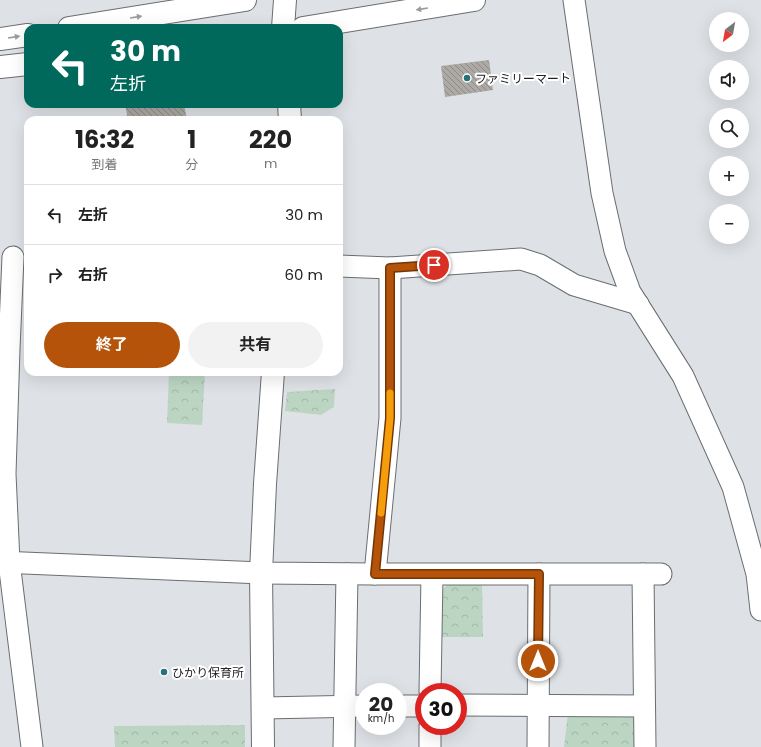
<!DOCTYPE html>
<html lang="ja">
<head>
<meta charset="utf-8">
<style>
  :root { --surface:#fff; --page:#f2f2f2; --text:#222; --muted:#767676; --line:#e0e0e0; --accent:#b45309 }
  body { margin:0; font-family:Poppins,"Noto Sans JP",sans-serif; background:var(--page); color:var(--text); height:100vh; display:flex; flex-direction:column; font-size:15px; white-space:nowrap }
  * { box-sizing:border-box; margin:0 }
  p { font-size:13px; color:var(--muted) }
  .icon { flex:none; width:22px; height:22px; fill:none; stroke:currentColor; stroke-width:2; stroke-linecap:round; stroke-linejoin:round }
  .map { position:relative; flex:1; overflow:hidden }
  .drawer { position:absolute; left:24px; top:116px; width:319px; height:260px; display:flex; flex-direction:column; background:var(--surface); border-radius:12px; box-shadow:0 4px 16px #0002 }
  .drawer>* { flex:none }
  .hud { position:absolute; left:24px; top:24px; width:319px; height:84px; border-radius:12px; box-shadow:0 4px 16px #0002; background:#00695c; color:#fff; overflow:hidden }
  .needle { width:26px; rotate:211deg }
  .fabs { position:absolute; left:709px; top:12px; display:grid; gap:8px }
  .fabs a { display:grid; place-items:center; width:40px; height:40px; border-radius:50%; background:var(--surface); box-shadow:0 4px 16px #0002; font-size:20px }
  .speed { position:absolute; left:355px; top:683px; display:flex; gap:8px; font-size:20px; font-weight:700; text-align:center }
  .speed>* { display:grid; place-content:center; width:52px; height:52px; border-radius:50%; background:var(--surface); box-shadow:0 4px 16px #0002; line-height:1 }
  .speed small { font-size:10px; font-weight:400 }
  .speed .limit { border:6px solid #d22; background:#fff; color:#111 }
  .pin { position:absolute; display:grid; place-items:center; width:34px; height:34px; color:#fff; margin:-17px; border:2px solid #fff; border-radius:50%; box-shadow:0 1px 4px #0007 }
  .me { position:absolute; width:44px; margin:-22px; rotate:0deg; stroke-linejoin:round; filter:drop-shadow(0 0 3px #0008) }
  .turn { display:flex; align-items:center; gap:14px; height:84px; padding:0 20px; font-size:18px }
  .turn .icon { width:52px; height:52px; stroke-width:2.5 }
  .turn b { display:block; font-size:28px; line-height:34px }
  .eta { display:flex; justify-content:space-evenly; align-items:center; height:68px; text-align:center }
  .eta b { font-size:24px; font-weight:700; line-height:28px }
  .button { display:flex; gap:8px; margin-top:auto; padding:8px 20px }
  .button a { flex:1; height:46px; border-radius:24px; background:var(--accent); color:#fff; font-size:16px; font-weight:700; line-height:46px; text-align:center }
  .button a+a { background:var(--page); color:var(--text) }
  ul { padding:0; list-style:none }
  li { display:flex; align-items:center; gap:12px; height:60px; padding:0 20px; border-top:1px solid var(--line) }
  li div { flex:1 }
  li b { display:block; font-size:15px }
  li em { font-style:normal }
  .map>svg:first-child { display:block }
</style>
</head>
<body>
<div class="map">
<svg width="761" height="747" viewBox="0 0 761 747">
  <defs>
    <pattern id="park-crowns" width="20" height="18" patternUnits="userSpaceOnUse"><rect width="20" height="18" fill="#bcd5c3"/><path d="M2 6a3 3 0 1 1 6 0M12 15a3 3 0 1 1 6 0" fill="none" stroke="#a1b7a7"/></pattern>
    <pattern id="building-back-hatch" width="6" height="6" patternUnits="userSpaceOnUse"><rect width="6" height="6" fill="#ada9a5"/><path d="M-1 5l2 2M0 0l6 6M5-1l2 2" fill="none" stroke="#8c8986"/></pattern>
  </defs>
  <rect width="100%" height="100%" fill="#dee2e6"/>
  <g fill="url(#park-crowns)">
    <path d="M169 372H205L202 425 167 423Z"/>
    <path d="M335 389 334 407 321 415 285 411 287 392Z"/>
    <path d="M448 584H482L483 637H439V593Z"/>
    <path d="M638 711 639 747H564L568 713Z"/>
    <path d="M245 725V747H115L114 726Z"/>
  </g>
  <g fill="url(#building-back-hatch)">
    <path d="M489 60 493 90 445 97 441 66Z"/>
    <path d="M125 104H184L187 120H128Z"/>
  </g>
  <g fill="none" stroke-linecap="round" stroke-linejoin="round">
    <defs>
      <g id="minor">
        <path d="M574 0 602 193 615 251 630 292 683 376 733 487 757 574 761 610"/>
        <path d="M13 257 9 349 5 474 9 562 32 747"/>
        <path d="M339 266 390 268 521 259 540 265 574 285 638 304"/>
        <path d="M0 562 261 573 375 574H661"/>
        <path d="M375 574 390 418V268"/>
        <path d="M643 574 645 747"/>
        <path d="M430 692 432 575"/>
        <path d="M458 705 644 706"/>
        <path d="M398 706H424"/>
        <path d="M263 708 364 706"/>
        <path d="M344 747 347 574"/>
        <path d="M430 747V726"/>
        <path d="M538 747 539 574"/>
      </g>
      <g id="tertiary">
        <path d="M283 28 285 0"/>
        <path d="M289 104 290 120"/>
        <path d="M263 747 261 573 265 484 273 372"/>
      </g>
      <g id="trunk">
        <path d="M69 28 245 0"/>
        <path d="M303 28 474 0"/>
        <path d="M0 39 28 35"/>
        <path d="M0 67 28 64"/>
      </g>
    </defs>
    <use href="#minor" stroke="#6a6e71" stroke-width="23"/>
    <use href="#tertiary" stroke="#6a6e71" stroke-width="24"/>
    <use href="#trunk" stroke="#6a6e71" stroke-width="24"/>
    <use href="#minor" stroke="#fff" stroke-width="21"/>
    <use href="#tertiary" stroke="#fff" stroke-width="22"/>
    <use href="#trunk" stroke="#fff" stroke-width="22"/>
  </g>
  <defs><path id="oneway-solid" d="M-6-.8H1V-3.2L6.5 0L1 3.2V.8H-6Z"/></defs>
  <g fill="#9b9c9c">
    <use href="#oneway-solid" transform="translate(422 9) rotate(171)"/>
    <use href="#oneway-solid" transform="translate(136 17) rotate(-9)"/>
    <use href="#oneway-solid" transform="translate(14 37) rotate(-9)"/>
  </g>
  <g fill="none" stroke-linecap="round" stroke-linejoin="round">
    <defs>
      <path id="route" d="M434 265 390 268V418L375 574H539L538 661"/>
    </defs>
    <use href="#route" stroke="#753606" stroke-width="10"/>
    <use href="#route" stroke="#b45309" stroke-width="7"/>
    <path stroke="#f59e0b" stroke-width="7" d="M381 513 390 418V393"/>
  </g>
  <g fill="#277178" stroke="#fff" stroke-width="1.5">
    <circle cx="467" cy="78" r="4"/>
    <circle cx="164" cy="672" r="4"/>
  </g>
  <g text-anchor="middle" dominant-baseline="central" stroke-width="4" stroke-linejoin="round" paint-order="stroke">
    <g font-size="12" fill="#212224" stroke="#fff" text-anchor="start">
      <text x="475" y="78">ファミリーマート</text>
      <text x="172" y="672">ひかり保育所</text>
    </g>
  </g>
</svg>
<div class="fabs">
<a><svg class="needle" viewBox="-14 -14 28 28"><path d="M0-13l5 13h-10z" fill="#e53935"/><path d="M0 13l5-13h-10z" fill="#767676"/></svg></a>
<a><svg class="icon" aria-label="sound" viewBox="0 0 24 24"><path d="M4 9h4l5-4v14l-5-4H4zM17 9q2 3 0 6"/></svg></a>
<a><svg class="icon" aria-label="search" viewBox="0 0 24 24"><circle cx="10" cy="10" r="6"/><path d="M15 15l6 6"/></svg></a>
<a>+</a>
<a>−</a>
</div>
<div class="speed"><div>20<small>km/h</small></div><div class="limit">30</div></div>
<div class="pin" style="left:434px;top:265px;background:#d93025"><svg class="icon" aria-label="arrive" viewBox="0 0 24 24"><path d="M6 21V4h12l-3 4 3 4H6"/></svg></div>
<svg class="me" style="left:538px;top:661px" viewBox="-20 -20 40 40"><circle r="17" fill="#b45309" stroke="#fff" stroke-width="3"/><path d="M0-11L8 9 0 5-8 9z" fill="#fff"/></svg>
<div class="hud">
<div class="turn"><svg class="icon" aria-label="left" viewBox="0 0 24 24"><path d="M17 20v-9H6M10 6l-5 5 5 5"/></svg><div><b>30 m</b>左折</div></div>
</div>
<section class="drawer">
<div class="eta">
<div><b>16:32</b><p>到着</p></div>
<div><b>1</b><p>分</p></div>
<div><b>220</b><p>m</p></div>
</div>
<ul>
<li><svg class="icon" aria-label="left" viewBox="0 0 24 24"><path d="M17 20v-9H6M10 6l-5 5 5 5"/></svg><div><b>左折</b></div><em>30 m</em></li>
<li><svg class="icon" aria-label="right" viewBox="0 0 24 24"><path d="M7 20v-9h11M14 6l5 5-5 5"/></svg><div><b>右折</b></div><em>60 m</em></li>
</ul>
<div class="button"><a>終了</a><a>共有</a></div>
</section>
</div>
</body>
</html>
